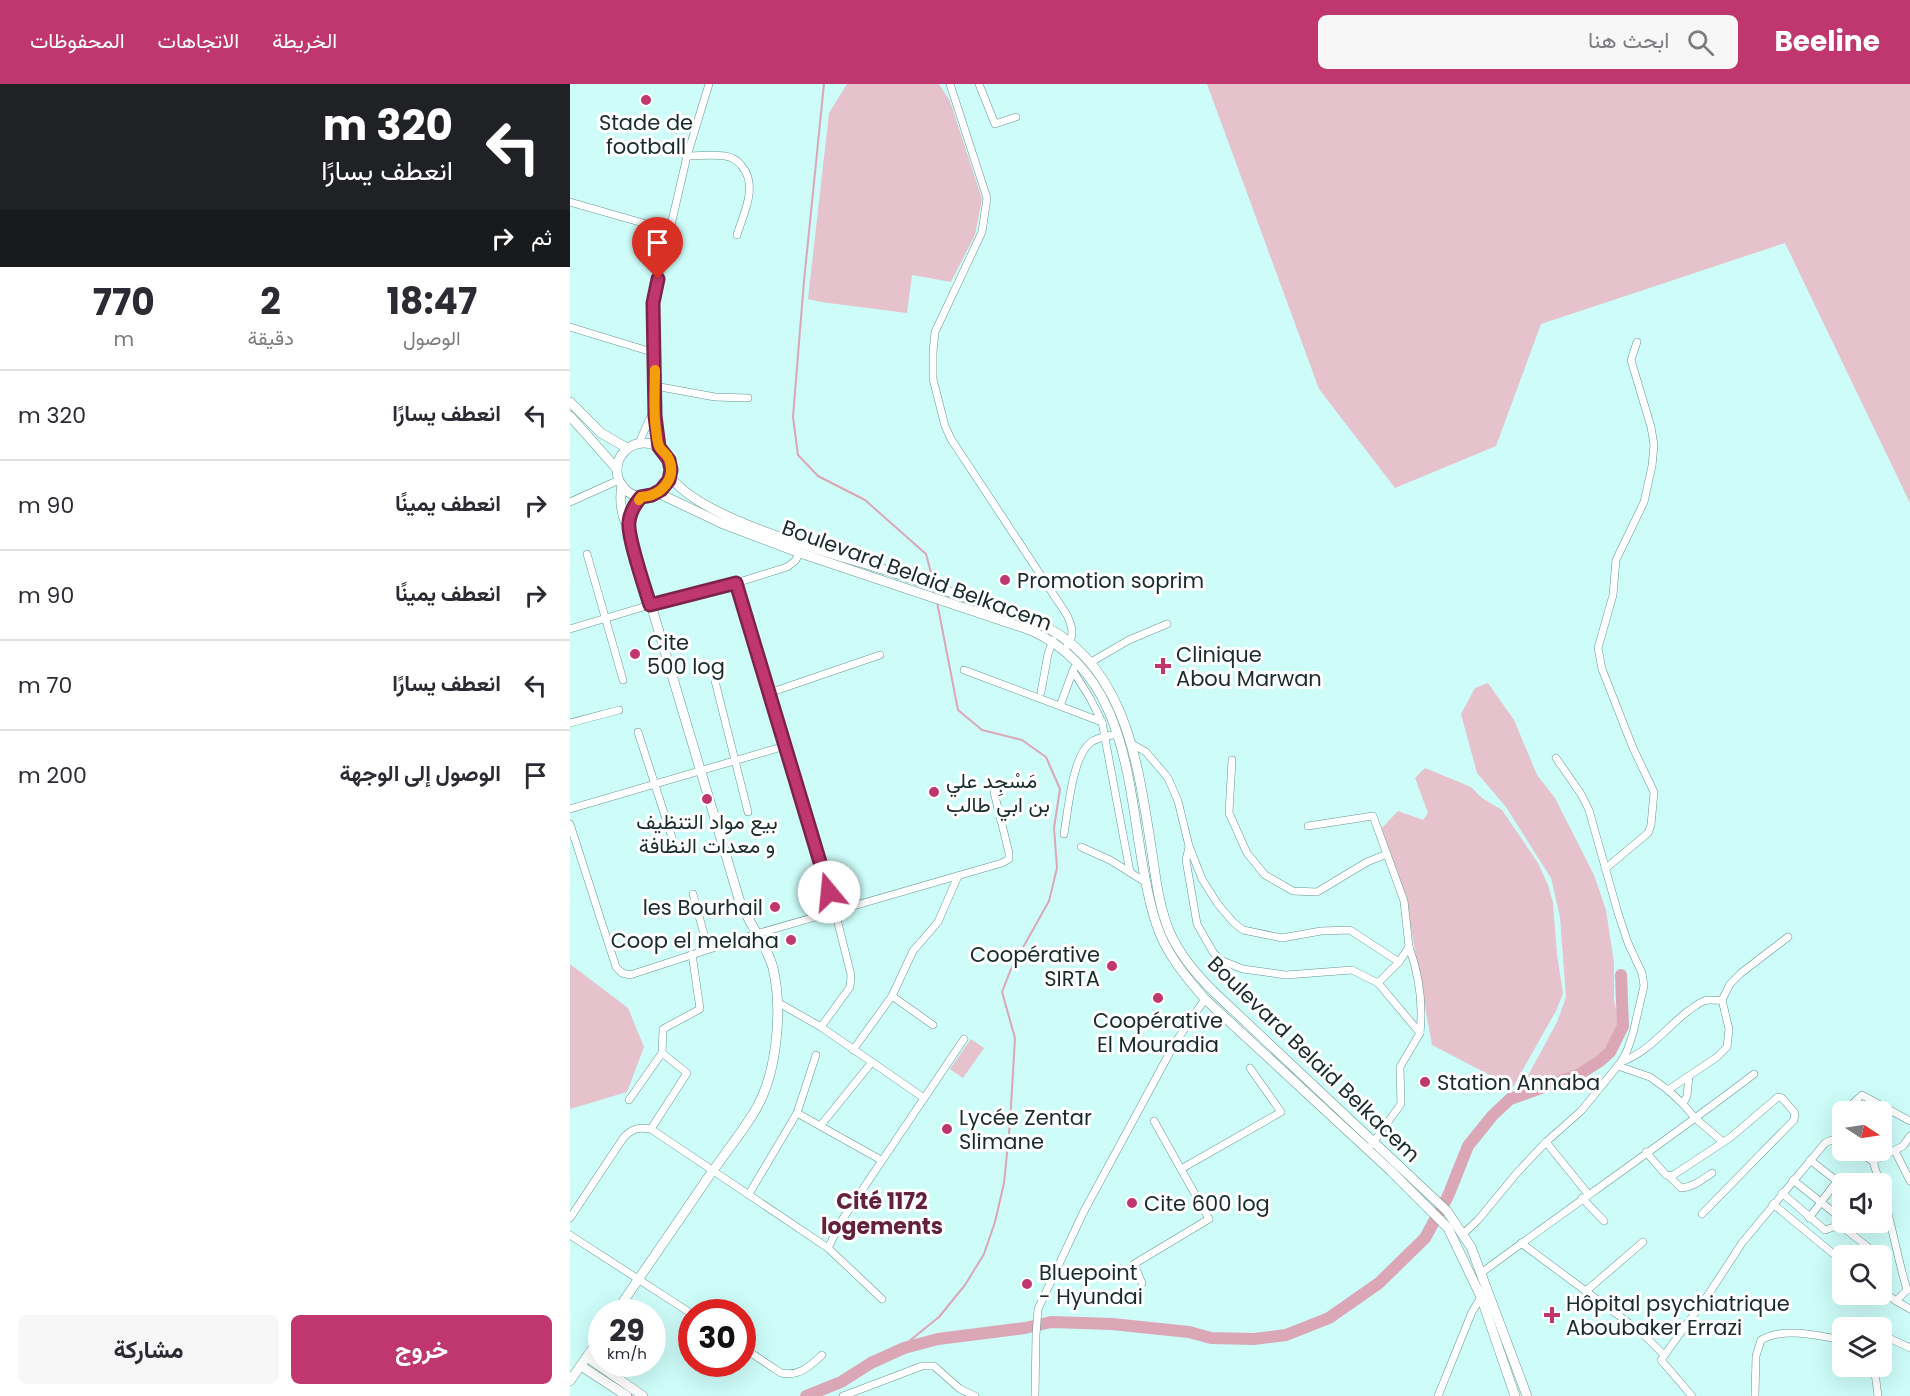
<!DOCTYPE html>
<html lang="ar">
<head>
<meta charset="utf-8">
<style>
  :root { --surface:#fff; --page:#f7f7f7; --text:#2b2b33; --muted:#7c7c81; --line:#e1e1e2; --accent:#c0366f }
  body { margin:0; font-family:Poppins,Vazirmatn,sans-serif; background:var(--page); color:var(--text); direction:rtl; height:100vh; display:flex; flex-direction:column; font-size:22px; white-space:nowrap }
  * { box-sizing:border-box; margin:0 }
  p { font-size:20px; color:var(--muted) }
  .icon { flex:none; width:33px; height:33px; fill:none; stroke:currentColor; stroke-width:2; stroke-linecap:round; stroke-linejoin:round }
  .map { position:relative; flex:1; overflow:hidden; direction:ltr }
  .sheet { display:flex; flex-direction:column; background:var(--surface); width:570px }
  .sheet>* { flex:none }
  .top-card { background:#202124; color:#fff; overflow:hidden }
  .needle { width:39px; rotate:102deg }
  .buttons { position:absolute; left:1262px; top:1017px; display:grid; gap:12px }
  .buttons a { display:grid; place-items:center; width:60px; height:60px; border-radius:9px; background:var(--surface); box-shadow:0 6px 24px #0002; font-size:30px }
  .speed { position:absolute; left:18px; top:1215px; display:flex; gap:12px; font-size:30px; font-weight:700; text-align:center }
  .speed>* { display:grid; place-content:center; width:78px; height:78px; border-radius:50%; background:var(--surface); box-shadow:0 6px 24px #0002; line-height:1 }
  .speed small { font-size:15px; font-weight:400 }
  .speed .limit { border:9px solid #d22; background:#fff; color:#111 }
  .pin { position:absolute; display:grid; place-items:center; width:51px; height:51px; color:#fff; margin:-62px -26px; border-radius:50% 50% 50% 0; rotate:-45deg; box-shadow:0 0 6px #0007 }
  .pin .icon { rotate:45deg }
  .me { position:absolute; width:66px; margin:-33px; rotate:343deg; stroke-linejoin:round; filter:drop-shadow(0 0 4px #0008) }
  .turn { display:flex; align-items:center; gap:21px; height:126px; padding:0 18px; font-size:27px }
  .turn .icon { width:78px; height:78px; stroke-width:2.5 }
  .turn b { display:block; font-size:42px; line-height:51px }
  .then { display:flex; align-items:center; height:57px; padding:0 18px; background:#0003; gap:12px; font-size:22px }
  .eta { display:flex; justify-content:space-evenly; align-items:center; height:102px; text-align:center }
  .eta b { font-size:36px; font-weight:700; line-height:42px }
  .primary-button { display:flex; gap:12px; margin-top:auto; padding:12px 18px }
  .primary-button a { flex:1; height:69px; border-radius:9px; background:var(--accent); color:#fff; font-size:24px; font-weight:700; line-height:69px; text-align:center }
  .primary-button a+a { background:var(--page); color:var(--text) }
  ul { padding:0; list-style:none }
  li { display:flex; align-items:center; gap:18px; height:90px; padding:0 18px; border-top:2px solid var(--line) }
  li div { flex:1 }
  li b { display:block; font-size:22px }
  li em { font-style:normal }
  header { display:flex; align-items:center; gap:36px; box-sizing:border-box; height:84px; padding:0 30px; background:var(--accent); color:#fff }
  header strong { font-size:28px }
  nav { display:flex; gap:33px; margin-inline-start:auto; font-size:21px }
  .search { width:420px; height:54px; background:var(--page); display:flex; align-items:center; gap:15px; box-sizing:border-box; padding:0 21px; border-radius:9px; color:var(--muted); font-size:22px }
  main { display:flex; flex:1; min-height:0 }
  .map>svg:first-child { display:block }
</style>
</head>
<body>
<header>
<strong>Beeline</strong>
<div class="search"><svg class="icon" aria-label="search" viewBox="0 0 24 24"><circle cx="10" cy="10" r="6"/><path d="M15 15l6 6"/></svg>ابحث هنا</div>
<nav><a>الخريطة</a><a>الاتجاهات</a><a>المحفوظات</a></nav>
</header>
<main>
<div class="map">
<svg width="1340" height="1312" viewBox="0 0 1340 1312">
  <rect width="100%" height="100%" fill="#cdfcf9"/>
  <g fill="#e6c2cc">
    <path d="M277 0H369L380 17 412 115 405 151 381 198 342 191 337 229 251 218 238 215 259 29Z"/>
    <path d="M637 0H1340V419L1215 159 971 240 926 362 825 404 749 305Z"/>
    <path d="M918 599 944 636 967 691 985 714 1024 791 1036 826 1044 879V916L1049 938 1047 948 1031 970 1007 988 948 1010 987 938 996 913 990 833 981 794 936 723 907 689 891 630 905 604Z"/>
    <path d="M855 684 901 703 912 714 932 726 968 779 978 801 983 819 987 871 993 909 987 925 943 1003 862 961 835 811 809 747 828 727 853 736 858 729 845 694Z"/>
    <path d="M0 880 58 924 74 963 57 1008 0 1025Z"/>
    <path d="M401 955 414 964 393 994 380 985Z"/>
  </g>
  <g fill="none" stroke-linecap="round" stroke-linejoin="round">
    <g stroke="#dba6b5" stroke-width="2">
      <path d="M254 0 234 197 223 333 228 371 248 392 295 416 356 470 364 500"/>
      <path d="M327 1267 369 1233 395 1201 414 1170 425 1138 434 1099 440 1039 445 954 432 908 441 885 479 817 487 784 484 744 490 705 476 673 452 656 412 646 388 626 367 518"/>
    </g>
    <path stroke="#dba6b5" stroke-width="12" d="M236 1312 271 1298 301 1279 334 1264 368 1255 455 1244 481 1238 542 1240 619 1248 641 1254 684 1255 716 1251 759 1234 809 1199 855 1154 878 1112 898 1062 922 1032 940 1015 1008 991 1030 977 1040 968 1053 942 1051 891"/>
    <defs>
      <g id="minor">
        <path d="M380 0 417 114 412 148 365 248 363 268V295L375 342 381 355 497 531C502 542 505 551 497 562"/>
        <path d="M409 0 425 40 446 33"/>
        <path d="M117 72C129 72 143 70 155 72 161 73 167 76 171 81 189 101 174 128 167 151"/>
        <path d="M0 118 101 147"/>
        <path d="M0 243 85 269"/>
        <path d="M85 302 145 313 178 314"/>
        <path d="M69 359 83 327"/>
        <path d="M89 363 84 322 83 219 117 72 139 0"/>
        <path d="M0 418 49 396"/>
        <path d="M17 470 53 596"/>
        <path d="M166 499 265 827 281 891 280 903 251 943"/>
        <path d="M0 545 80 521 166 499 217 483 225 477 230 469"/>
        <path d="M521 578 559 556 597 540"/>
        <path d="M394 586 532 638 560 788"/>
        <path d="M503 587 520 614 532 638"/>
        <path d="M145 597 178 728"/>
        <path d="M471 608 478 570 483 556"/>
        <path d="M199 609 310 571"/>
        <path d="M490 622 504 584"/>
        <path d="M0 639 49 626"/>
        <path d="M68 648 104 760"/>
        <path d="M562 660 576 668 598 694 608 717 619 762 632 795 647 819 663 838 673 846 712 854 751 847 780 846 829 878"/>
        <path d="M662 676 659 729 677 769 695 791 723 807 747 808 797 778 817 770"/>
        <path d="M0 725 215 662"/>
        <path d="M0 740 46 883 52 889 60 891 186 850 432 779 439 775V769L424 708"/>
        <path d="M738 742 803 732 834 817 839 863 829 878 808 899 850 949 830 983 831 1020 802 1060"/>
        <path d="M494 750C498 727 502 674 520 659 527 653 539 652 547 650"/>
        <path d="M511 763 540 776 577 799"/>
        <path d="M619 763 616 776 627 840 643 868 650 876 673 885 716 891 782 886 808 899"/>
        <path d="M1035 785 1078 749 1081 741 1084 708 1063 664 1032 585 1028 564 1043 511 1046 476 1074 418 1082 382 1084 361 1081 343 1061 276 1067 258"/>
        <path d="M123 810 138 865"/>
        <path d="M839 863C849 890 853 920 850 949"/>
        <path d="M322 912 343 867 368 838 388 792"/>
        <path d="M207 918 251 943 354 1014"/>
        <path d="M283 966 322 912 363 941"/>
        <path d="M1051 978C1079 968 1095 945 1118 927 1123 924 1128 919 1134 917 1139 915 1146 917 1152 916L1160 900 1171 889 1218 853"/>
        <path d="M1048 982 1080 993 1098 1006 1113 1020 1117 1012 1119 992"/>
        <path d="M1098 1006 1147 973 1157 963 1159 945 1152 916"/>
        <path d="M59 1016 92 969 93 945 130 925 122 870"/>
        <path d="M1113 1020 1125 1034 1153 1058"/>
        <path d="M1278 1024 1292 1011 1340 1037"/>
        <path d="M227 1029 311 1076"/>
        <path d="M251 1041 302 978"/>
        <path d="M81 1045 117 989 92 969"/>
        <path d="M976 1058 1018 1110"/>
        <path d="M1283 1066 1303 1077 1310 1100"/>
        <path d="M1325 1067 1340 1097"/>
        <path d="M1076 1068 1096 1091 1102 1092 1161 1053 1208 1013 1212 1014 1225 1029 1224 1036 1132 1130"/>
        <path d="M1240 1076 1272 1101"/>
        <path d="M1303 1077 1333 1062 1340 1052"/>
        <path d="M611 1085 711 1028 680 984"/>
        <path d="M1099 1092 1111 1104C1123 1103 1132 1096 1142 1089"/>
        <path d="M1223 1096 1272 1135"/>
        <path d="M1311 1103C1321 1137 1327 1172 1337 1206H1340"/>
        <path d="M1212 1109 1255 1146 1264 1143 1272 1136"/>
        <path d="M179 1110 227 1029 246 971"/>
        <path d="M1012 1114 1034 1137"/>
        <path d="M1203 1120 1272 1177"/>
        <path d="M0 1134 54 1053C63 1044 69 1043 81 1045L258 1164 312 1215"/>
        <path d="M1239 1134 1267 1097"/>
        <path d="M1269 1140 1304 1168"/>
        <path d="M893 1150 908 1136 946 1090 976 1058 1011 1027 1051 978 1057 967 1063 949 1074 902 1072 889 1058 859 1048 829 1019 726 1011 710 986 674"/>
        <path d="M0 1151 122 1230"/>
        <path d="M951 1159 1071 1248 1094 1271"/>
        <path d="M258 1164 272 1136 394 955"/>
        <path d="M911 1189C1002 1122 1095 1058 1184 990"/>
        <path d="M572 1199 564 1180 639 1135 584 1037"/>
        <path d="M1311 1206 1326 1217 1337 1206"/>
        <path d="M1016 1207 1073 1158"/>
        <path d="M1326 1217 1340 1225"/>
        <path d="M1319 1254 1340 1264"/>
        <path d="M172 1263 211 1289C229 1293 240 1282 252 1271"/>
        <path d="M1302 1282 1305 1289 1308 1312"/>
        <path d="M273 1312 352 1282H364L390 1305 405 1312"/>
        <path d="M465 1312 466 1251 468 1225 513 1129 605 959 635 915"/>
        <path d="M868 1312 902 1228 913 1210"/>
        <path d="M1122 1312 1091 1276 1140 1208 1172 1159 1255 1059 1261 1056 1272 1061"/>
        <path d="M1185 1312 1186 1272 1191 1256C1213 1243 1248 1251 1272 1256"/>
      </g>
      <g id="major">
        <path d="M0 318 31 349 57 364"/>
        <path d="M0 332 47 385"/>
        <circle cx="74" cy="386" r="27"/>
        <path d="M100 392C132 438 270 471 325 489 372 505 418 521 464 537 557 577 568 681 582 769 586 796 589 823 600 849 610 871 626 890 643 907L877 1127 901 1163 957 1312"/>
        <path d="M88 409 151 439 230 469 460 546C575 597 554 739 586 839 595 868 615 892 635 915L821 1087 878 1144 911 1213 945 1312"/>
        <path d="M58 444 60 431 71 413"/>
        <path d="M46 1228C75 1186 104 1143 133 1101 149 1077 168 1054 183 1030 207 993 213 927 203 884 197 861 178 839 169 815L58 444C51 430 49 417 52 401"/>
        <path d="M17 1273 73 1312"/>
        <path d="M11 1282 57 1312"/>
        <path d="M0 1297 32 1251"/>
      </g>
    </defs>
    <use href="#minor" stroke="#689592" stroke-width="8"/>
    <use href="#major" stroke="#689592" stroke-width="10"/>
    <use href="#minor" stroke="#fff" stroke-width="7"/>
    <use href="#major" stroke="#fff" stroke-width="9"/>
  </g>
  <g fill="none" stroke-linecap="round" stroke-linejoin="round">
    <defs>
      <path id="route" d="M88 195 83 219 85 332 89 363 99 376 101 386 99 396 91 406 82 411 71 413C65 420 60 428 59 438 57 452 75 504 80 521L166 499 259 808"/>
    </defs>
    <use href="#route" stroke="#7d2348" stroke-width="15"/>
    <use href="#route" stroke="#c0366f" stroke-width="10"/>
    <path stroke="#f59e0b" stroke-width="10" d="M69 416 71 413C91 412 107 395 99 375 97 370 93 368 90 364 87 360 87 352 86 346 83 326 85 306 85 286"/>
  </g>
  <g fill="#c0366f" stroke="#fff" stroke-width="2">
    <circle cx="76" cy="16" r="6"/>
    <circle cx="435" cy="496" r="6"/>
    <circle cx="65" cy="570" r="6"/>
    <path d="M590 573h6v6h6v6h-6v6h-6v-6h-6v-6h6z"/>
    <circle cx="364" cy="708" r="6"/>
    <circle cx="137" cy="715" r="6"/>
    <circle cx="205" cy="823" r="6"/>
    <circle cx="221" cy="856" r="6"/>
    <circle cx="542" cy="882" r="6"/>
    <circle cx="588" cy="914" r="6"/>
    <circle cx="855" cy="998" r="6"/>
    <circle cx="377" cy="1045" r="6"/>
    <circle cx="562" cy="1119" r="6"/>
    <circle cx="457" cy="1200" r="6"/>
    <path d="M979 1222h6v6h6v6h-6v6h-6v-6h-6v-6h6z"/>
  </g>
  <g text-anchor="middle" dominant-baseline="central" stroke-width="6" stroke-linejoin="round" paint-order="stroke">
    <g font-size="21" fill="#192c2b" stroke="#fff" text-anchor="start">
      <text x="76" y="38" text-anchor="middle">Stade de<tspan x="76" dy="24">football</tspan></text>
      <text x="447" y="496">Promotion soprim</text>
      <text x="77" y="558">Cite<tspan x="77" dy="24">500 log</tspan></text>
      <text x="606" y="570">Clinique<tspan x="606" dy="24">Abou Marwan</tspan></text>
      <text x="376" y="696">مَسْجِد علي<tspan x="376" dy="24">بن ابي طالب</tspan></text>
      <text x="137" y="737" text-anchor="middle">بيع مواد التنظيف<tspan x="137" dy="24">و معدات النظافة</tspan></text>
      <text x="193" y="823" text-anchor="end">les Bourhail</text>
      <text x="209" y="856" text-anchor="end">Coop el melaha</text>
      <text x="530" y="870" text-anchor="end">Coopérative<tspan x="530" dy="24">SIRTA</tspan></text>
      <text x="588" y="936" text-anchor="middle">Coopérative<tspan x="588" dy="24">El Mouradia</tspan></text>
      <text x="867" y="998">Station Annaba</text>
      <text x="389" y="1033">Lycée Zentar<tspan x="389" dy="24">Slimane</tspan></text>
      <text x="574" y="1119">Cite 600 log</text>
      <text x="469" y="1188">Bluepoint<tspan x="469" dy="24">- Hyundai</tspan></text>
      <text x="996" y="1219">Hôpital psychiatrique<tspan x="996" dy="24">Aboubaker Errazi</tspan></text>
    </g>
    <g font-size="21" fill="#192c2b" stroke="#fff">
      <text transform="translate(347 491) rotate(20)">Boulevard Belaid Belkacem</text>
      <text transform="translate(744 975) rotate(44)">Boulevard Belaid Belkacem</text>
    </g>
    <g font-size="22" font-weight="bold" fill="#64213b" stroke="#fff">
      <text x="312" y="1117">Cité 1172<tspan x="312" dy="25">logements</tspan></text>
    </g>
  </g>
</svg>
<div class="buttons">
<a><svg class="needle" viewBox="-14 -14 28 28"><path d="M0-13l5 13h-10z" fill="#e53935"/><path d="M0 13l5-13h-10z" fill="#7c7c81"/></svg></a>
<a><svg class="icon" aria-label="sound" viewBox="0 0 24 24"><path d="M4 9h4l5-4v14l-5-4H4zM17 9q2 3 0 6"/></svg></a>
<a><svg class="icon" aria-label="search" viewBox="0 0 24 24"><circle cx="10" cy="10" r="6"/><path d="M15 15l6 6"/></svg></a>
<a><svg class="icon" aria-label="layers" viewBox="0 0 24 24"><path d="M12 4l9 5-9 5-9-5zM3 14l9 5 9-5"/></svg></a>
</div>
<div class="speed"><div>29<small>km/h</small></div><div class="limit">30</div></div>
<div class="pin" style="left:88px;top:195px;background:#d93025"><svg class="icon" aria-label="arrive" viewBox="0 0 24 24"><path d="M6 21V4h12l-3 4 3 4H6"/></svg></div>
<svg class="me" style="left:259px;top:808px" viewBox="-20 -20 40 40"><circle r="19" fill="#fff"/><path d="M0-13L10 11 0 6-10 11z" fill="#c0366f"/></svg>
</div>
<section class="sheet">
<div class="top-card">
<div class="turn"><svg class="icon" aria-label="left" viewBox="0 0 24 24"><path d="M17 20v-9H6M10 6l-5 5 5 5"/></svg><div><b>320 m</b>انعطف يسارًا</div></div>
<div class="then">ثم<svg class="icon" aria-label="right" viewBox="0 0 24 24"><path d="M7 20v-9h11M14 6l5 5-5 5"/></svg></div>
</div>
<div class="eta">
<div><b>18:47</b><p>الوصول</p></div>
<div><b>2</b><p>دقيقة</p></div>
<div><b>770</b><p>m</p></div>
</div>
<ul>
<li><svg class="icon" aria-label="left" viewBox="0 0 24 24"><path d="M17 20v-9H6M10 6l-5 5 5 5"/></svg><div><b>انعطف يسارًا</b></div><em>320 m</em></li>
<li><svg class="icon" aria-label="right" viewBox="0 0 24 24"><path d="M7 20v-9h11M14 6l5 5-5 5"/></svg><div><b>انعطف يمينًا</b></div><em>90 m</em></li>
<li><svg class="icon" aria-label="right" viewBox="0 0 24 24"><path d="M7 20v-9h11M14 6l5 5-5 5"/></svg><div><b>انعطف يمينًا</b></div><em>90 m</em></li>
<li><svg class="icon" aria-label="left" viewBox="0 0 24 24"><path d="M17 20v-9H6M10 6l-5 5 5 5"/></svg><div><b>انعطف يسارًا</b></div><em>70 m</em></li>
<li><svg class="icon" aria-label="arrive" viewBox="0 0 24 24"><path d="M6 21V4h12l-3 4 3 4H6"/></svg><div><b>الوصول إلى الوجهة</b></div><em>200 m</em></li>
</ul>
<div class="primary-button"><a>خروج</a><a>مشاركة</a></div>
</section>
</main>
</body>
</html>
